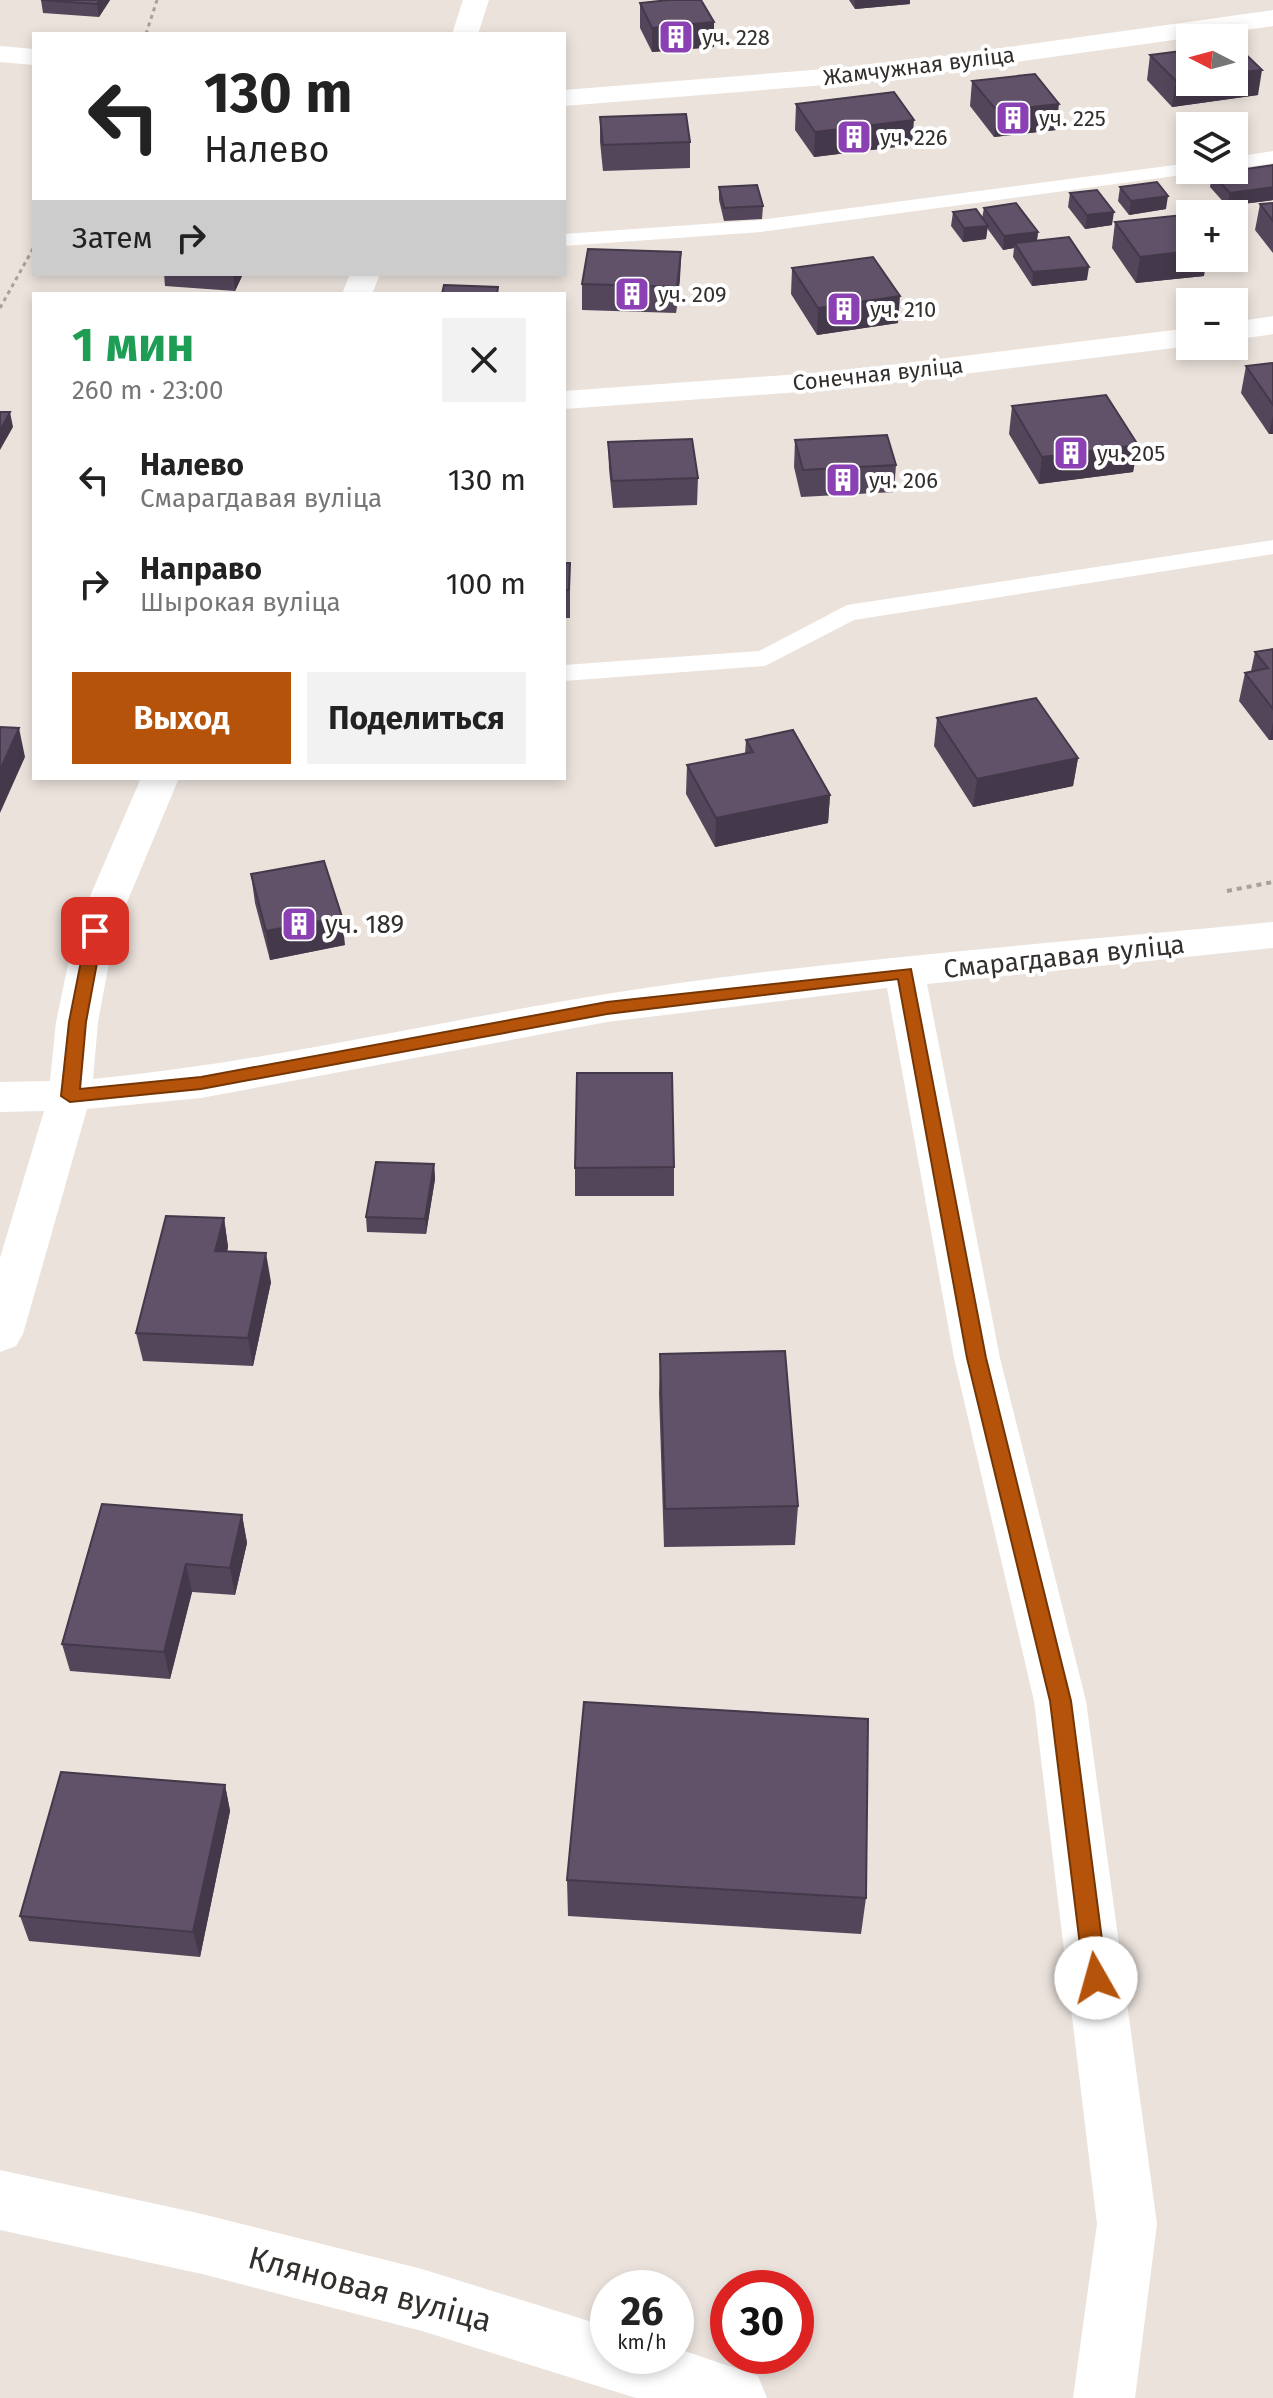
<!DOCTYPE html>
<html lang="ru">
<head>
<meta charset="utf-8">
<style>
  :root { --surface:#fff; --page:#f2f2f2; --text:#222; --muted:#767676; --accent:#b45309 }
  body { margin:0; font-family:"Fira Sans",sans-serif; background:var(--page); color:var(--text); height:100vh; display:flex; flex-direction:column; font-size:30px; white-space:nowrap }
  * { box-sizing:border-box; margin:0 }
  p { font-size:26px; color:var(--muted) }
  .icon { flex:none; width:44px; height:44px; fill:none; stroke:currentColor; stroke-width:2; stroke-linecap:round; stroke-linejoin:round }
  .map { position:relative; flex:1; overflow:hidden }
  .details { position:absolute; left:32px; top:292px; width:534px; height:488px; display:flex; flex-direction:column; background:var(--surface); border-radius:0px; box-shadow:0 4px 12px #0003 }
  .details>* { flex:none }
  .guide { position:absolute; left:32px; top:32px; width:534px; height:244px; border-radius:0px; box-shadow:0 4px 12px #0003; background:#fff; color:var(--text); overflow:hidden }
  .needle { width:52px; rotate:276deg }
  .controls { position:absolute; left:1176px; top:24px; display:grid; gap:16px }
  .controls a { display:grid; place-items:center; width:72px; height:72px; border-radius:0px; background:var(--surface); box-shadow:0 4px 12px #0003; font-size:40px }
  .speed { position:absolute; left:590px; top:2270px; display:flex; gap:16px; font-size:40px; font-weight:700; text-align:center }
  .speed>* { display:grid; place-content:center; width:104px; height:104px; border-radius:50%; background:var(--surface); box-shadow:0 4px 12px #0003; line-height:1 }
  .speed small { font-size:20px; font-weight:400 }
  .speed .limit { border:12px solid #d22; background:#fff; color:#111 }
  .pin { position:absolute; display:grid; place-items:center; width:68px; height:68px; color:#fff; margin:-34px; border-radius:16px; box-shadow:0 4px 12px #0006 }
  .me { position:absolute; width:88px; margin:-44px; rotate:353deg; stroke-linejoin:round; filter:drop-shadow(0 0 6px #0008) }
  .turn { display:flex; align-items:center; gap:28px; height:168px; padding:0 40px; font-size:36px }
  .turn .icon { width:104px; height:104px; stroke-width:2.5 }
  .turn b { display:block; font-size:56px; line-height:68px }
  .then { display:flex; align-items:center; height:76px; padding:0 40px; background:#0003; gap:16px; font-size:30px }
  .round { display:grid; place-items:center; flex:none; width:84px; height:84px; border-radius:0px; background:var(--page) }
  .head { display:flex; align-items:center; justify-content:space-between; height:136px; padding:0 40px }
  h1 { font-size:48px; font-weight:700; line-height:60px; color:#1e9e55 }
  .button { display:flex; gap:16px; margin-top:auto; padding:16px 40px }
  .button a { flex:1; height:92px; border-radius:0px; background:var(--accent); color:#fff; font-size:32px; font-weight:700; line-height:92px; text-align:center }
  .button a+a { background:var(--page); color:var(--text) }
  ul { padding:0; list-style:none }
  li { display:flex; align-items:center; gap:24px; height:104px; padding:0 40px }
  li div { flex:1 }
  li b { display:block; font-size:30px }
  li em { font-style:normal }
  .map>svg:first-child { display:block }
</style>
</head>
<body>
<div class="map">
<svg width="1273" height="2398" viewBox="0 0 1273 2398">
  <rect width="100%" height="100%" fill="#ebe2dc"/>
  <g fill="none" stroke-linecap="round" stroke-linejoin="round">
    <g stroke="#a8a09c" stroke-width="3" stroke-dasharray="4 4" stroke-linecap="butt">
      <path d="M146 34 157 0"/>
      <path d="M0 308 34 247"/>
    </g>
    <path stroke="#a8a09c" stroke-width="4" stroke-dasharray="5 5" stroke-linecap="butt" d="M1227 891 1273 882"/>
    <g fill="#fff" fill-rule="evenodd">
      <path d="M1273 151V163L1234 169V157Z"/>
      <path d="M1190 163V170H1199L1197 173 761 232 564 246V234L761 220Z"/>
      <path d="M1273 540V554L854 620 765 666 564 681V665L759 651 847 605Z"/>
    </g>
    <g fill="#fff" fill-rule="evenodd">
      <path d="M463 0H489L478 34H452Z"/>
      <path d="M1273 10V26L887 80 564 106V90L887 64Z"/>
      <path d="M0 46 34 49V65L0 62Z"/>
      <path d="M350 274H380L372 294H342Z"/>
      <path d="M1273 316V334L1234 340V322Z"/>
      <path d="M1190 328V346L841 389 564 409V391L841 371Z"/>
      <path d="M141 778H179L115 931 98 1022 93 1079C266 1062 434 1022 606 994 826 959 1051 944 1273 922V948L927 984 1000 1358 1086 1701 1157 2224 1135 2398H1073L1097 2224 1034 1701 954 1358 887 988 607 1022 201 1098 87 1109 23 1334 16 1346 0 1352V1258L44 1111 0 1112V1082L50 1081 56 1022 75 931Z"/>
      <path d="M0 2170 202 2214 422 2269 608 2327V2356H676V2348L758 2376 767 2398H636L422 2331 202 2274 0 2230Z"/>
    </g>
  </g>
  <g fill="#53465a">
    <path d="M41 0H110L99 17 43 13Z"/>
    <path d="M849 0H910V4L855 9Z"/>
    <path d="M640 3 714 47 652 52 640 28Z"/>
    <path d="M1150 55 1258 95 1172 107 1147 80Z"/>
    <path d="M972 81 1056 130 994 137 970 106Z"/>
    <path d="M796 104 912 145 814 157 795 130Z"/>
    <path d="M600 117 690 142V168L603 171 600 142Z"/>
    <path d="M1273 165V200L1227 206 1210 187 1212 174Z"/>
    <path d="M719 187 763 206 762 219 724 221 719 200Z"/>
    <path d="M1120 187 1166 209 1129 215 1118 201Z"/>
    <path d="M1070 193 1112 225 1085 229 1068 207Z"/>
    <path d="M1273 203V253L1255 230 1260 204Z"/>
    <path d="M984 208 1038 232 1037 241 1087 280 1032 286 1013 257 1014 248 1003 250 987 228 986 239 963 242 951 226 953 212 982 218Z"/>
    <path d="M1115 222 1204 276 1136 283 1112 248Z"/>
    <path d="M681 252 680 278 676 313 582 310V284Z"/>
    <path d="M792 268 898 323 817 335 791 294Z"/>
    <path d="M164 274H243L235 291 165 286Z"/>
    <path d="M1273 363V434H1269L1241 393 1246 366Z"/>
    <path d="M1012 406 1138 445 1133 472 1039 484 1009 434Z"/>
    <path d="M795 440 896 465 894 492 801 497 794 467Z"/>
    <path d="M608 442 698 478 697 505 613 508 609 469Z"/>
    <rect x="564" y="563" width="6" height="55"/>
    <path d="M1273 649V740H1269L1239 701 1245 673 1251 671 1255 652Z"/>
    <path d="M937 718 1078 758 1073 786 973 807 934 746Z"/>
    <path d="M746 740 830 795 828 823 715 847 686 794 687 765 745 754Z"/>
    <path d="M251 874 345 945 270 960 255 903Z"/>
    <path d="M434 1164 435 1179 426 1234 367 1232 366 1217Z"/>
    <path d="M674 1167V1196H575V1168Z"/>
    <path d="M224 1218 228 1247 227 1252 271 1282 253 1366 143 1361 136 1333Z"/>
    <path d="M660 1354 798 1506 795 1545 664 1547 659 1394Z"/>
    <path d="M242 1515 247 1543 235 1595 192 1592 170 1679 70 1671 62 1644Z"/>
    <path d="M225 1785 230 1811 200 1957 29 1941 20 1916Z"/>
    <path d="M567 1880 866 1898 861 1934 568 1916Z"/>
  </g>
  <g fill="#44394a">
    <path d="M99 0H110L99 17 97 4Z"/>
    <path d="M855 0H910V4L855 9Z"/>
    <path d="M714 22V47L652 52V28Z"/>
    <path d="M1262 70 1258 95 1172 107 1176 81 1190 80V82H1234V73Z"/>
    <path d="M1059 104 1056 130 994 137 997 111Z"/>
    <path d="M914 120 912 145 814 157 815 132Z"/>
    <path d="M1273 187V200L1227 206 1230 193Z"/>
    <path d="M1168 196 1166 209 1129 215 1131 201Z"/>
    <path d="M1114 212 1112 225 1085 229 1087 215Z"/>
    <path d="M988 226 986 239 963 242 964 228Z"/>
    <path d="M1038 232 1036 245 1015 243 1014 248 1003 250 1004 236Z"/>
    <path d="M1190 251V258H1207L1204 276 1136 283 1140 257Z"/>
    <path d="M681 252 680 278 676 313 677 287Z"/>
    <path d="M1089 267 1087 280 1032 286 1033 272Z"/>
    <path d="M233 274H243L235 291Z"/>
    <path d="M900 296 898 323 817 335 818 308Z"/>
    <path d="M10 412 13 427 0 450V431Z"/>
    <path d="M1273 415V434H1269Z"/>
    <path d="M1138 445 1133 472 1039 484 1042 457Z"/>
    <path d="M1273 722V740H1269Z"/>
    <path d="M19 728 25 757 0 813V770Z"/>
    <path d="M1078 758 1073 786 973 807 977 779Z"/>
    <path d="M830 795 828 823 715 847 716 818Z"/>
    <path d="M342 917 345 945 270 960 266 931Z"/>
    <path d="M434 1164 435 1179 426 1234 425 1219Z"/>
    <path d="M224 1218 228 1247 220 1280 215 1251Z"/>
    <path d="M266 1253 271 1282 253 1366 248 1338Z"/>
    <path d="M242 1515 247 1543 235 1595 230 1568Z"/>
    <path d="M186 1564 192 1592 170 1679 164 1652Z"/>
    <path d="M225 1785 230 1811 200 1957 193 1932Z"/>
  </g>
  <g fill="#615169" stroke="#44394a" stroke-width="2">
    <path d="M41 0H99L97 4Z"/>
    <path d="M669 0H701L714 22 652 28 640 3Z"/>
    <path d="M1234 44H1235L1262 70 1234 73Z"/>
    <path d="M1190 50V80L1176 81 1150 55Z"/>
    <path d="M1035 74 1059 104 997 111 972 81Z"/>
    <path d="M894 92 914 120 815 132 796 104Z"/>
    <path d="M686 114 690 142 603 145 600 117Z"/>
    <path d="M1273 165V187L1230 193 1212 174Z"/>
    <path d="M1157 182 1168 196 1131 201 1120 187Z"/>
    <path d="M757 185 763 206 724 208 719 187Z"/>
    <path d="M1097 190 1114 212 1087 215 1070 193Z"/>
    <path d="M1016 203 1038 232 1004 236 984 208Z"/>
    <path d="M1273 203V221L1260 204Z"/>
    <path d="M976 209 988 226 964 228 953 212Z"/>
    <path d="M1183 215 1190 225V251L1140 257 1115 222Z"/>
    <path d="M1069 237 1089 267 1033 272 1015 243Z"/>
    <path d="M588 249 681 252 677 287 582 284Z"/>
    <path d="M873 257 900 296 818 308 792 268Z"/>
    <path d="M444 285 498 287 497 294H442Z"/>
    <path d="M1273 363V405L1246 366Z"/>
    <path d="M1106 395 1138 445 1042 457 1012 406Z"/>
    <path d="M0 412H10L0 431Z"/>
    <path d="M887 435 896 465 803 470 795 440Z"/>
    <path d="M692 439 698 478 612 481 608 442Z"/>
    <path d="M564 563H570L569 590H564Z"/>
    <path d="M1273 649V709L1245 673 1268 668 1255 652Z"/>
    <path d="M1036 698 1078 758 977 779 937 718Z"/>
    <path d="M0 727 19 728 0 770Z"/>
    <path d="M793 730 830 795 716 818 687 765 753 752 746 740Z"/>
    <path d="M324 861 342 917 266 931 251 874Z"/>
    <path d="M577 1073H672L674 1167 575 1168Z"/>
    <path d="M376 1162 434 1164 425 1219 366 1217Z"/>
    <path d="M166 1216 224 1218 215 1251 266 1253 248 1338 136 1333Z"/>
    <path d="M785 1351 798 1506 665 1509 660 1354Z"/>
    <path d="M102 1504 242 1515 230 1568 186 1564 164 1652 62 1644Z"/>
    <path d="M584 1702 868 1719 866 1898 567 1880Z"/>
    <path d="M61 1772 225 1785 193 1932 20 1916Z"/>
  </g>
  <path fill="#b45309" stroke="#753606" stroke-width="2" d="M95 925 103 931 86 1022 80 1089 201 1077 607 1002 911 969 986 1358 1071 1701 1107 1978 1104 1985 1096 1989 1087 1985 1084 1978 1050 1701 967 1358 898 979 607 1014 201 1089 70 1102 61 1096 69 1022 87 931Z"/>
  <defs>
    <symbol id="building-square" viewBox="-11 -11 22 22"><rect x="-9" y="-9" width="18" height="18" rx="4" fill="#8b41b3" stroke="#fff"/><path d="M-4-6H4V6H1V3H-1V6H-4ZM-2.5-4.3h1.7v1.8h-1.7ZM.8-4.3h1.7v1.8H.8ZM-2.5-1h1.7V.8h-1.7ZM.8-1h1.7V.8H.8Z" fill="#fff"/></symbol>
  </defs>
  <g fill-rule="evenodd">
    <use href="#building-square" x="656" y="17" width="40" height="40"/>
    <use href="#building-square" x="993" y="98" width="40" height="40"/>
    <use href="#building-square" x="834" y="117" width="40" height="40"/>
    <use href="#building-square" x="612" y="274" width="40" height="40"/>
    <use href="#building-square" x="824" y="289" width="40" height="40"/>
    <use href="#building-square" x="1051" y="433" width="40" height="40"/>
    <use href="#building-square" x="823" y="460" width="40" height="40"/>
    <use href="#building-square" x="279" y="904" width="40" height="40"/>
  </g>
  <g text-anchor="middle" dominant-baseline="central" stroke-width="8" stroke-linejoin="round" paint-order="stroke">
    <g font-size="22" fill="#332f2d" stroke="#fff" text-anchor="start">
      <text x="702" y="37">уч. 228</text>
      <text x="1039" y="118">уч. 225</text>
      <text x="880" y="137">уч. 226</text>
      <text x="658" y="294">уч. 209</text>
      <text x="870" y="309">уч. 210</text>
      <text x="1097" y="453">уч. 205</text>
      <text x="869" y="480">уч. 206</text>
    </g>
    <g font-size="22" fill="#332f2d" stroke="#fff">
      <text transform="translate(919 66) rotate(-7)">Жамчужная вуліца</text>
      <text transform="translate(878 374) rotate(-6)">Сонечная вуліца</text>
    </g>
    <g font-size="26" fill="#332f2d" stroke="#fff" text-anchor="start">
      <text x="325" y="924">уч. 189</text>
    </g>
    <g font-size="26" fill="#332f2d" stroke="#fff">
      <text transform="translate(1064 957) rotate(-6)">Смарагдавая вуліца</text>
    </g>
    <g font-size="32" fill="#332f2d" stroke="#fff">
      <text transform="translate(370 2289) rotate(15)">Кляновая вуліца</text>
    </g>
  </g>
</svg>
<div class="controls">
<a><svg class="needle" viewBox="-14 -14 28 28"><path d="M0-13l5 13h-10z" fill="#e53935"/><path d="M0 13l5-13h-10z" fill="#767676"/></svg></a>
<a><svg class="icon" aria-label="layers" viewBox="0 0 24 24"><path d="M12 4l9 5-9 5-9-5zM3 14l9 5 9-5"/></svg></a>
<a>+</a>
<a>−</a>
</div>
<div class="speed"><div>26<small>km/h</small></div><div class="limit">30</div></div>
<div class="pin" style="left:95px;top:931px;background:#d93025"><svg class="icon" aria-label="arrive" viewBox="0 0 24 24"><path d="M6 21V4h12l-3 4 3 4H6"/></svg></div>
<svg class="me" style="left:1096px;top:1978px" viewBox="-20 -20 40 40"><circle r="19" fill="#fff"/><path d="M0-13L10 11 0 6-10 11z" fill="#b45309"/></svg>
<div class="guide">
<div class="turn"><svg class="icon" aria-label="left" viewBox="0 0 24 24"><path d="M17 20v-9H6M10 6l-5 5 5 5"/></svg><div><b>130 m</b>Налево</div></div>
<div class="then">Затем<svg class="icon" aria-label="right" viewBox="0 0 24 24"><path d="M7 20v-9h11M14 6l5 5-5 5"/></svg></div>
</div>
<section class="details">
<div class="head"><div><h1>1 мин</h1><p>260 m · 23:00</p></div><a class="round"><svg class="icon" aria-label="close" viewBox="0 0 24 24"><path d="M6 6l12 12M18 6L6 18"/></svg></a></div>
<ul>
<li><svg class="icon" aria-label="left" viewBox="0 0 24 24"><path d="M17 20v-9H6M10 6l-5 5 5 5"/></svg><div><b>Налево</b><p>Смарагдавая вуліца</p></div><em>130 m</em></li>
<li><svg class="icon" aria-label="right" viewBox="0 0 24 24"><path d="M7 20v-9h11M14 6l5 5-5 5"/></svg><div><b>Направо</b><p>Шырокая вуліца</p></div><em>100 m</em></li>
</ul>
<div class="button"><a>Выход</a><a>Поделиться</a></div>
</section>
</div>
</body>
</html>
